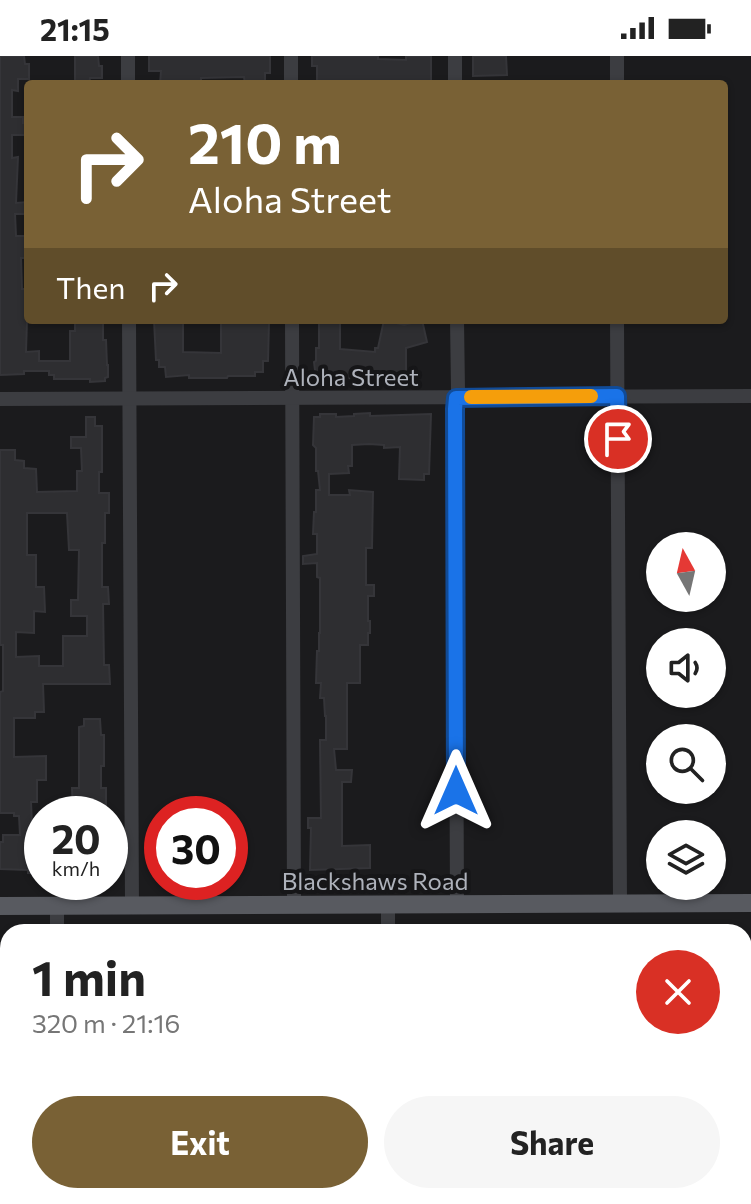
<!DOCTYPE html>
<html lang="en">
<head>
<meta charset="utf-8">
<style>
  :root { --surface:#fff; --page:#f6f6f6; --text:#222; --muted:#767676; --accent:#796135 }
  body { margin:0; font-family:Commissioner,sans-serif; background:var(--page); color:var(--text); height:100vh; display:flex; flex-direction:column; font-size:30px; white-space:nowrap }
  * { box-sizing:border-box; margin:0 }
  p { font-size:26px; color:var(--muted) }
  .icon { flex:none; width:44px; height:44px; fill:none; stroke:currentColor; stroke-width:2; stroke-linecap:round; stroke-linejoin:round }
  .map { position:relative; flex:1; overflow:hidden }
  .sheet { position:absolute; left:0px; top:868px; width:752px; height:280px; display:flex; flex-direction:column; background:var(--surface); border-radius:24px 24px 0 0; box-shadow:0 2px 6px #0004 }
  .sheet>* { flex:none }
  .banner { position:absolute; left:24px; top:24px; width:704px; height:244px; border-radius:8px; box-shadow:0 2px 6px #0004; background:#796135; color:#fff; overflow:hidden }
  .needle { width:52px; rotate:352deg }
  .controls { position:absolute; left:646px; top:476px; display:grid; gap:16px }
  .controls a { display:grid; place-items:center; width:80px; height:80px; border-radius:50%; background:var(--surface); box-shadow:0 2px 6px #0004; font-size:40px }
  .speed { position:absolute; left:24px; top:740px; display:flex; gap:16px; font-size:40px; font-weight:700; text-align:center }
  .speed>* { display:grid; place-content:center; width:104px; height:104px; border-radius:50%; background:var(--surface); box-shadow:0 2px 6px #0004; line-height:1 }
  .speed small { font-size:20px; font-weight:400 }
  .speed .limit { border:12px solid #d22; background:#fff; color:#111 }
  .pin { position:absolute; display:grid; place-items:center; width:68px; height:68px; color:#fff; margin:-34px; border:4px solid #fff; border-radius:50%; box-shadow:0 2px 8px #0007 }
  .me { position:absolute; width:88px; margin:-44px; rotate:0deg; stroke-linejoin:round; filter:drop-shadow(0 0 6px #0008) }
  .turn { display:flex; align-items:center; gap:28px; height:168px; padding:0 32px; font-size:36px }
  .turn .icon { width:104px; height:104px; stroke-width:2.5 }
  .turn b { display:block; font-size:56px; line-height:68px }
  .then { display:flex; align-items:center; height:76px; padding:0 32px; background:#0003; gap:16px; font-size:30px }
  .round { display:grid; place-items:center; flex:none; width:84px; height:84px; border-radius:42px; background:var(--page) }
  .overview { display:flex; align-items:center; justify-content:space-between; height:136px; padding:0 32px }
  h1 { font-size:48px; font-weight:700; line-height:60px }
  .primary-button { display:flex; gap:16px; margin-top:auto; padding:16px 32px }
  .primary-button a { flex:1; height:92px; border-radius:48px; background:var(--accent); color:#fff; font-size:32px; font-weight:700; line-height:92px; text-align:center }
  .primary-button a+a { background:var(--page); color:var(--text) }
  .status { display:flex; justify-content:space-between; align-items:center; height:56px; padding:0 40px; background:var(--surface); direction:ltr }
  .status svg { height:22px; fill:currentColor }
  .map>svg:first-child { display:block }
</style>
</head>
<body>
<div class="status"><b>21:15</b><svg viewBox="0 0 49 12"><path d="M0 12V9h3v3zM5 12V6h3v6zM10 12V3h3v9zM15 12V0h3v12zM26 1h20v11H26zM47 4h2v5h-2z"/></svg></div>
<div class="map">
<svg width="751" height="1148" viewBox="0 0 751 1148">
  <rect width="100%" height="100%" fill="#1b1b1d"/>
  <path fill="#212822" d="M149 1140H535L541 1148H149Z"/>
  <g fill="#2e2e31" stroke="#353539" stroke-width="2" fill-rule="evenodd">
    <path d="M0 0H24L25 8H29V23H18V35L12 34V61H23V67H27V79H12V102L18 101 16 147 28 146V158H15L16 180H28V202H21L22 233H28L26 296 39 295V305H70V275H75V264H103V284H106L107 309H108V321L105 322V325L90 326V323H54V319H49V315H24V318L0 319Z"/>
    <path d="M75 0H98L99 10H102V22H90L89 28H75Z"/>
    <path d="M149 0H270V17H265V28H245L244 21 201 22V28H160L161 15H149Z"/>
    <path d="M312 0H378V3L406 4V0H431V28H317V10H312Z"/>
    <path d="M473 0H506L507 19 473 20Z"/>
    <path d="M154 264H183V296L221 297V264L269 266 268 305H263V316H255V320H228L227 322H189V319L166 321 165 311H159V304H156Z"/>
    <path d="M319 264H340V293L375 296V292H378L384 264 404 269 422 264 427 286 406 292V318H371V322H316L314 306 316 305V292H319Z"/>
    <path d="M370 357V360L431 358 429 418H424V424L399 423 400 391 384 392V389L369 388 352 389V410H348L349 417 329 418V439H350L349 434 373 436 372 492H366V529H374V540H368V565H370V577H368V589H360V627H347V693H334L336 714H352L351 726H342V790L370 789V812L310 814 311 772H308V762H321L320 684H326V660H325L324 642H320L321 627H316L317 595H319V577H320V522L317 521V507L303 508V500L317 498V478H313L314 456H316V434H320L318 415H316V392L313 389 314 361H320V358H336V361L354 360V358Z"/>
    <path d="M86 361H95V370H102V416H99V437H109V457H105V487H102V531H108L109 548H103L104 609H109L110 628H43L44 656H35V662H14V701L46 700V724H37V746H31L32 769H42V818L28 817V814L0 813V786H3V779H20L19 760H14V757H0V636L3 635V589H0V394H15V404L24 405V412L36 413 37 436 77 435V415H82L81 392H71V381H86ZM27 457H67L69 494H79L78 544H71V560H87V580H63V610H39V600L16 601V576L34 577V555L45 556 44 531H36V499H27Z"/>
    <path d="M84 663H100L101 679H104V710H101V732H106V758H73L72 732H79V671L84 670Z"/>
  </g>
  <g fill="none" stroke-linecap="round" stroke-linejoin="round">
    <g stroke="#3c3d41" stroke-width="14">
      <path d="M128 0V28"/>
      <path d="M291 0V28"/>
      <path d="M455 0V28"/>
      <path d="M617 0V28"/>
      <path d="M129 264 132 849"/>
      <path d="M292 264 294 849"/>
      <path d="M617 264 620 847"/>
      <path d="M0 343 751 340"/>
      <path d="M388 848V876"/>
      <path d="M457 848 455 353 458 334 457 264"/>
      <path d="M57 850V876"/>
      <path d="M744 1031H751"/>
      <path d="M59 1140V1148"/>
      <path d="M534 1140 540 1148"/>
    </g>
    <path stroke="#585a60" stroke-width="18" d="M0 850 751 847"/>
  </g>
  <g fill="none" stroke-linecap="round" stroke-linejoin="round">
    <defs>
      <path id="route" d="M456 735 455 353 456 342 617 340 618 383"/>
    </defs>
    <use href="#route" stroke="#114b97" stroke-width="20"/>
    <use href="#route" stroke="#1a73e8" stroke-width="14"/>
    <path stroke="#f59e0b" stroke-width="14" d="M471 341 591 340"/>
  </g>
  <g text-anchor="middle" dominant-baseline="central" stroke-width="8" stroke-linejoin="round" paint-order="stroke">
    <g font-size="24" fill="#aeb2bb" stroke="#161618">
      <text x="351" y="320">Aloha Street</text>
      <text x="375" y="824">Blackshaws Road</text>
    </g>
  </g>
</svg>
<div class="controls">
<a><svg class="needle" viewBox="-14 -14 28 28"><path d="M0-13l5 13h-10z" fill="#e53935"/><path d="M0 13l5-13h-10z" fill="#767676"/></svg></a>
<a><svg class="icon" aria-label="sound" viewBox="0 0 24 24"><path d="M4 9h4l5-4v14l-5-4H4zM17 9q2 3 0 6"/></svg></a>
<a><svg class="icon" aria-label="search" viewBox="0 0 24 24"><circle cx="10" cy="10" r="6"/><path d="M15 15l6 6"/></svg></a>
<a><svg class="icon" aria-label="layers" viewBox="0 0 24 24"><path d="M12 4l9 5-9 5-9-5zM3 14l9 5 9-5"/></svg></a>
</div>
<div class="speed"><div>20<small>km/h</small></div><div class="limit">30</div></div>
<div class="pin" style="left:618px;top:383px;background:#d93025"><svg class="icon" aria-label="arrive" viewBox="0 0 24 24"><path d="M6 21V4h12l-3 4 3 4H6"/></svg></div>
<svg class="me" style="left:456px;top:735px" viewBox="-20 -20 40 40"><path d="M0-17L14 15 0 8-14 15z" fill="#1a73e8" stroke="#fff" stroke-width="4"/></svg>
<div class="banner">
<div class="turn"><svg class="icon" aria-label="right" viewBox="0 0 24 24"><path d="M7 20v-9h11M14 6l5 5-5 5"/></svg><div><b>210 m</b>Aloha Street</div></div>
<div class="then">Then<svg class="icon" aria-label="right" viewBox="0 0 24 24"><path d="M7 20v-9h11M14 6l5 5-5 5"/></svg></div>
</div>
<section class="sheet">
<div class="overview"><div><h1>1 min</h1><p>320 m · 21:16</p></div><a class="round" style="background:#d93025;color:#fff"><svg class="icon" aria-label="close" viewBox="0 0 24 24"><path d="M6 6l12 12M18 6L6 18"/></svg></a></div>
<div class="primary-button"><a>Exit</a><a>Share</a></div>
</section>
</div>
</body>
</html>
